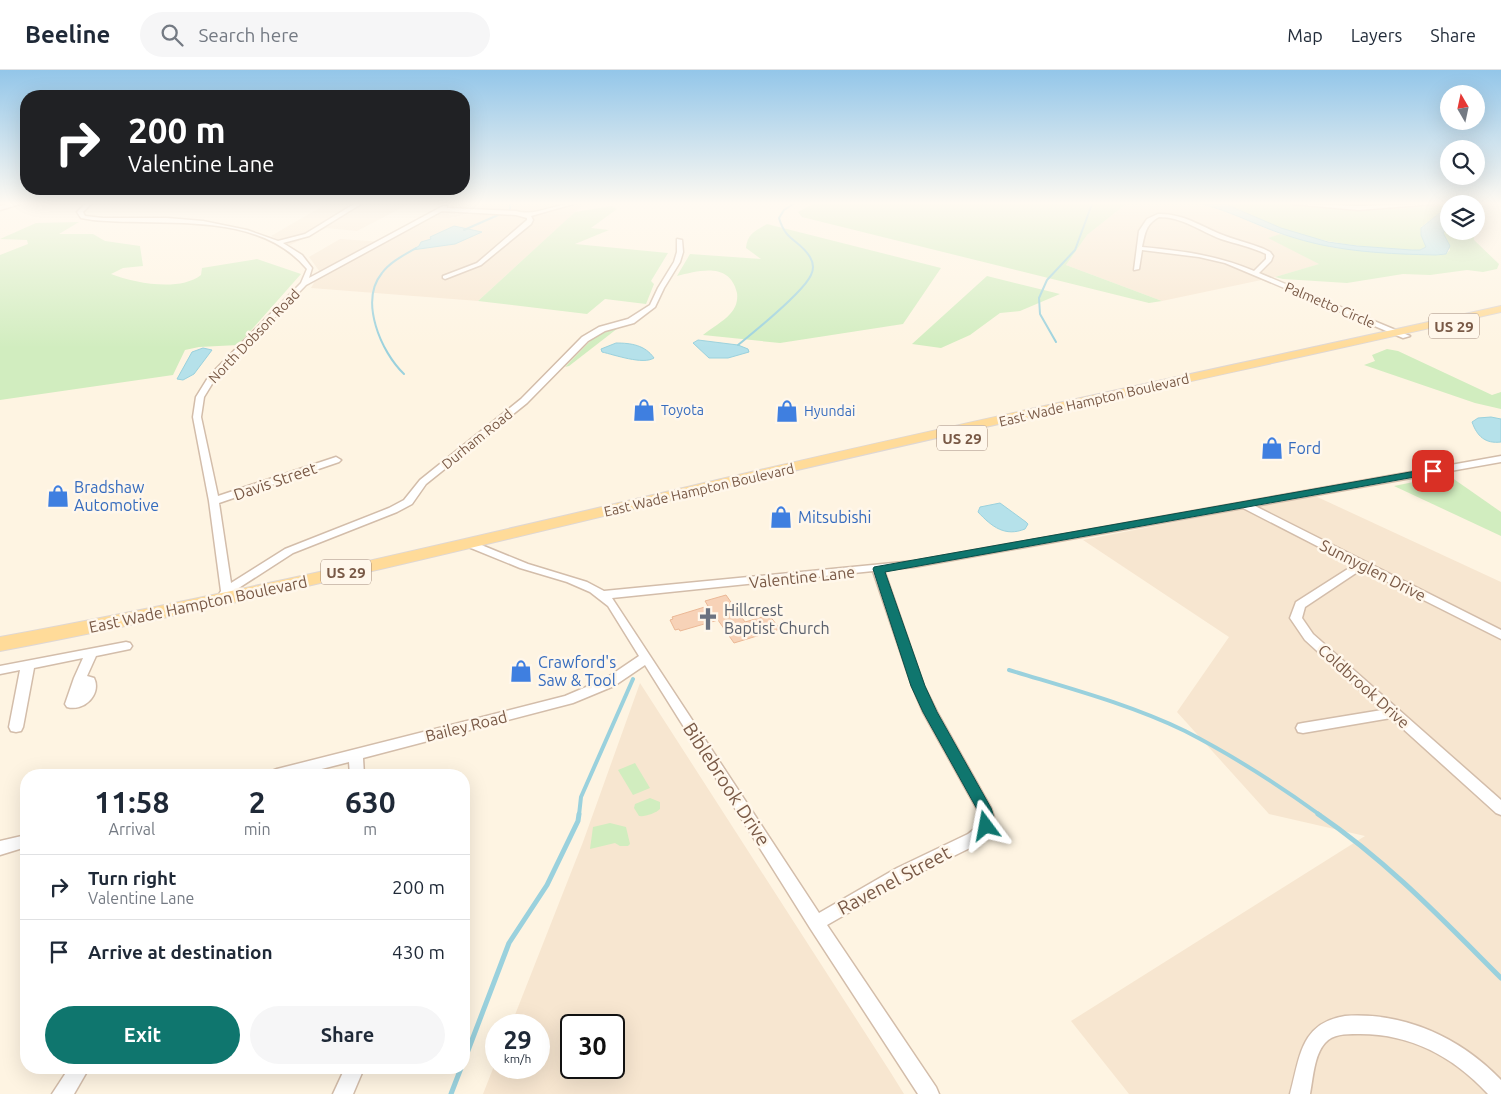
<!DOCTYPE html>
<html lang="en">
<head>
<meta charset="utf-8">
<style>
  :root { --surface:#fff; --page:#f6f6f7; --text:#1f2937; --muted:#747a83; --line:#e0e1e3; --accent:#0f766e }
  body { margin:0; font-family:Ubuntu,sans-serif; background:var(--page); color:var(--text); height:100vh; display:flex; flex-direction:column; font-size:19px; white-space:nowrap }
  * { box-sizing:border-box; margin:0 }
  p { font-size:16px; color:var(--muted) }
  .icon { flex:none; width:28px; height:28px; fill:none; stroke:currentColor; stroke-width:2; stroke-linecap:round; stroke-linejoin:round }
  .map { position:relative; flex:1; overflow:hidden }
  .side { position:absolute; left:20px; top:699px; width:450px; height:305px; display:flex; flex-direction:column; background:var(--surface); border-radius:20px; box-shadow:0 5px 20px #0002 }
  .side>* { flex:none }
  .banner { position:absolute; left:20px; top:20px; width:450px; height:105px; border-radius:20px; box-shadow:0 5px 20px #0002; background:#202124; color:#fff; overflow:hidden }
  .needle { width:32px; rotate:351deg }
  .tools { position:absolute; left:1440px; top:15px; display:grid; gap:10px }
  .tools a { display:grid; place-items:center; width:45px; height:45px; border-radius:50%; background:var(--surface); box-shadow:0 5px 20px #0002; font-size:25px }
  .speed { position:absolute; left:485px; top:944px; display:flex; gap:10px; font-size:25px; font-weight:700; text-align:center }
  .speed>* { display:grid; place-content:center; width:65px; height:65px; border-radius:50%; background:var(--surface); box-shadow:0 5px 20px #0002; line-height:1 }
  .speed small { font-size:12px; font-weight:400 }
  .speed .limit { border:2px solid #111; border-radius:8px; background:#fff; color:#111 }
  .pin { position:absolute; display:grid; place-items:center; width:42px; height:42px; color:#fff; margin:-21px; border-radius:10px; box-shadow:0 2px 8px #0006 }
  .me { position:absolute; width:55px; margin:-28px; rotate:347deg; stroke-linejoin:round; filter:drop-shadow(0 0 4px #0008) }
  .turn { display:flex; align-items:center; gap:18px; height:105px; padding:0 25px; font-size:22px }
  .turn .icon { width:65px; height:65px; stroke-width:2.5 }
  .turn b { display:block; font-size:35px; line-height:42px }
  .eta { display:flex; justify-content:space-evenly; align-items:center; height:85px; text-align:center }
  .eta b { font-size:30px; font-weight:700; line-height:35px }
  .button { display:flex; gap:10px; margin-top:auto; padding:10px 25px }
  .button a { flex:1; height:58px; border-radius:30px; background:var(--accent); color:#fff; font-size:20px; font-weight:700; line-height:58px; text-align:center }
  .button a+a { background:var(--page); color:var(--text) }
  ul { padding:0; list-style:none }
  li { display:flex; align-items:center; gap:15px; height:65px; padding:0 25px; border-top:1px solid var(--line) }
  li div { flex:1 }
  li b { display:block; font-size:19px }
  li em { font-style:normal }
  header { display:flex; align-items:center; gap:30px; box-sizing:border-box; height:70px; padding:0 25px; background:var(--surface); border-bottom:1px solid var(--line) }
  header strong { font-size:24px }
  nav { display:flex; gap:28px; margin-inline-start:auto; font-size:18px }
  .search { width:350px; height:45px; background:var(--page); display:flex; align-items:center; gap:12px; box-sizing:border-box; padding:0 18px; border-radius:28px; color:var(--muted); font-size:19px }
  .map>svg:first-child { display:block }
</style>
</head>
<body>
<header>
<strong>Beeline</strong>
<div class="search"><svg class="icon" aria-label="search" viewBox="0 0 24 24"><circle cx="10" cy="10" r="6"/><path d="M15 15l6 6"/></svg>Search here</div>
<nav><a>Map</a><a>Layers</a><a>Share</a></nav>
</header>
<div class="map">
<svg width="1501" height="1024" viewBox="0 0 1501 1024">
  <rect width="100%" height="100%" fill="#fef4e2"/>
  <g fill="#f7e6d0" fill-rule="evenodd">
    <path d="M326 134H409L357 161 326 158 290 175 271 166Z"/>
    <path d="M453 134H584L478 231 311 218 320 202 309 187 340 169 384 172Z"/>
    <path d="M1126 134H1202L1222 140 1280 164 1269 168 1320 194 1275 207 1162 231 1066 195 1087 165Z"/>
    <path d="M1280 134H1449V137L1424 141H1347Z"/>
    <path d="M1313 425 1501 512V1024H1129L1071 951 1365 766 1269 744 1177 642 1229 567 1083 470Z"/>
    <path d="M640 613 891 1003 904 1024H483L496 991V998H539V955H511L583 772ZM571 955H614V998H571Z"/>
  </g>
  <g fill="#d1edbf">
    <path d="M813 134H1126L1087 165 1066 195 1162 231 1149 233 802 147 798 142Z"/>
    <path d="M1225 134H1290L1358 140 1394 139 1449 135V139L1441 142 1421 157V165L1426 177 1420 180H1412C1366 178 1322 173 1278 158 1260 151 1244 140 1225 134Z"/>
    <path d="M612 136 617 139 591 158 609 160 575 174 668 183 651 211 654 214 646 234 605 229 587 244 478 231 575 142Z"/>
    <path d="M79 152 59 164H93L105 171 140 176 143 196 123 198 111 204C135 213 179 222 201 205L202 198 257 189 301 204 238 275 199 277 185 280 173 305 0 330V185L28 174 27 170 0 169 36 153Z"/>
    <path d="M767 154 941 198 903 254 780 273 703 265C711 258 723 252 730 244 736 238 738 230 737 223 730 192 700 200 677 206L690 184 761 189 746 178C747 164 756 160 767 154Z"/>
    <path d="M1448 154 1449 161H1473L1474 170 1499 194 1497 199 1483 202 1467 200 1430 205 1403 204 1347 213 1283 209 1275 207 1319 194 1268 168 1280 164 1335 178 1436 185 1446 184 1450 180 1443 163Z"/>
    <path d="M987 206 1060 224 1020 241 1000 243 970 265 941 278 912 274Z"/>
    <path d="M618 258 569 296 565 297 596 265Z"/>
    <path d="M1387 279 1398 281 1492 325 1501 322V339L1475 333 1364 295 1375 291 1372 285Z"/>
    <path d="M1448 405 1501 442V466L1394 416Z"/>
    <path d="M635 693 650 718 633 725 618 700Z"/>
    <path d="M650 728 660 732V739C656 743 645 747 639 746L634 738 635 734Z"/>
    <path d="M610 753 626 757 630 774 628 776H620L615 773 590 779 593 757Z"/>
  </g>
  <g fill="#b5e1ea" stroke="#9ad1dd">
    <path d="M1202 134H1225L1281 158 1328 172 1357 176 1412 180H1420L1426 177 1421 165V158L1441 142 1449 139V154L1443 163 1450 176 1446 184 1436 185C1389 184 1340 182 1295 168 1263 159 1234 142 1202 134Z"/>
    <path d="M454 156 482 162 455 174 412 180 419 176 421 172 431 169 430 167Z"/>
    <path d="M698 270 738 275 748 279 749 282 728 288H709L693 273Z"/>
    <path d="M616 273C631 273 645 275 654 288 643 295 615 285 602 282L601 279Z"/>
    <path d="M203 278 212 280 194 304 183 310 177 309 192 282Z"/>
    <path d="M1491 347 1501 349V372C1485 374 1477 366 1472 352L1478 348Z"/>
    <path d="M1000 433 1026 452 1028 454 1025 459C1005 467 992 457 978 442L980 437Z"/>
  </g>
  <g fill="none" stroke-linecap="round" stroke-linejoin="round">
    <g stroke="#9ad1dd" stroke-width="2">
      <path d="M510 134V139"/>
      <path d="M464 160 498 145"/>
      <path d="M1056 272 1040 244 1039 228 1047 210 1075 180 1092 134"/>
      <path d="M738 275C755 261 803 223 811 205 814 199 813 192 810 187 799 169 786 172 779 148L784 140 793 134"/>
      <path d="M404 304C381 282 359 231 382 203 390 192 404 185 416 178"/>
    </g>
    <g stroke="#9ad1dd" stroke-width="4">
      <path d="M1009 600C1068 618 1129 634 1185 661 1232 685 1277 714 1320 745"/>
      <path d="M579 745 581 727 633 609"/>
    </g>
    <g stroke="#9ad1dd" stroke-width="5">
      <path d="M1318 744C1388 792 1441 848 1501 908"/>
      <path d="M464 991 509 873 547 815 578 751 579 744"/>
      <path d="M451 1024 461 998"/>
    </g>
  </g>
  <path fill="#f7d2b7" stroke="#ebb896" d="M726 525 745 552 769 545 780 559 734 573 718 550 680 561 679 559 675 560 670 550 673 549 672 547 708 536 705 531Z"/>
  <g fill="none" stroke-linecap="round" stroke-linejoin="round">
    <defs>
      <g id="street">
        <path d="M85 134H91L83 142 85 146 103 148H167L203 151 247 160 278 171 305 164 354 134H361L309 166 283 173 302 185 312 198 309 208 443 136H447V138L516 141C535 147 553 134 573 134L531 146 533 150 531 154 481 195 445 209 443 208V206L477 193 527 150V148L516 145 442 141 306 215 215 309 204 327 201 347 218 426 333 388 336 387 341 390 339 392 219 433 231 513 285 479 389 438 404 430 420 410 521 329 582 267 599 257 628 249 650 235 658 218 674 192 677 182V169L682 170 683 182 680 192 664 218 655 237 634 253 605 261 588 271 527 333 426 414 412 434 397 442 293 483 231 523 226 532 222 533 216 529 221 521 209 431 193 347 196 327 209 306 301 213 307 199C257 139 161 157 93 150L81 148 77 142Z"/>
        <path d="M1293 134 1358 136 1434 134 1358 140Z"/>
        <path d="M1158 144C1181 143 1199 155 1220 164 1234 170 1250 173 1264 179L1270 182 1273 186 1271 191 1259 203 1410 266 1403 268 1225 193 1199 187 1142 180 1139 199 1134 200 1139 161 1147 149ZM1159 147C1182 147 1200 161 1221 169 1236 174 1252 177 1266 184V189L1254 201C1216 185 1183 181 1142 177 1145 163 1146 154 1159 147Z"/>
        <path d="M1501 386V392L1255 436 1501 560V569L1362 499 1305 537 1302 548 1313 564 1501 730V745L1496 743 1391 648 1303 663 1298 662 1296 658 1298 654 1303 653 1382 640 1305 570 1290 548 1296 532 1354 495 1243 438 914 497 884 500 924 616 937 642 991 738 994 747 993 755 986 767 978 774 909 808 827 855 936 1017 939 1024H918L810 858 645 595 614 616 573 633 363 688 364 705H350L349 692 298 705H270L272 701 277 699 565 626 605 609 639 586 608 536 590 522 567 512 520 498 466 476 465 474 466 472H474L528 494 587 512 604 521 914 491ZM873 501 912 616 923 642 977 739C980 751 978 757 968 764L897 798 819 843 612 528Z"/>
        <path d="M126 572 130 573 132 576 130 579 96 586 87 606 94 608C102 624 84 642 67 637L65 634 74 608 83 588 34 598 23 657 21 661 16 662 11 661 9 657 20 600 0 604V596Z"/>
        <path d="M26 765V777L0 785V771Z"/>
        <path d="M1345 946C1404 942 1460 967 1501 1010V1024H1488C1453 986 1409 963 1357 964 1345 964 1333 964 1325 973 1314 985 1313 1009 1310 1024H1290C1300 988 1300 953 1345 946Z"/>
        <path d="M69 998H89L74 1024H52Z"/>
        <path d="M345 998H364L353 1024H333Z"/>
      </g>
      <path id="secondary" d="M6 134H20L0 140V136Z"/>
      <path id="primary" d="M1501 236V242C1240 301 977 357 717 419 478 476 241 535 0 581V567C241 523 478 466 717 410 977 349 1240 294 1501 236Z"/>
    </defs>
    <use href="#street" stroke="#d3bdaa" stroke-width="3"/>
    <use href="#secondary" stroke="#d6bda7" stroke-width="3"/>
    <use href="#primary" stroke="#dfd7d3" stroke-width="2"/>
    <use href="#street" fill="#fff" fill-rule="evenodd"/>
    <use href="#secondary" fill="#fff" fill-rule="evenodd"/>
    <use href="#primary" fill="#ffdb99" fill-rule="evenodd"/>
  </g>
  <linearGradient id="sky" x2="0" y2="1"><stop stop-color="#93c6e9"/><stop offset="0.48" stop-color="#fffaf2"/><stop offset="1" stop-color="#fffaf2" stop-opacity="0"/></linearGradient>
  <rect width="1501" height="278" fill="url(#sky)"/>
  <path fill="#0f766e" stroke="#0a4d48" d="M1433 398 1438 401 1437 403 885 502 925 616 937 642 991 738C994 746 995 752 991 760L986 762 981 760 977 739 923 642 911 616 873 499 874 497Z"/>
  <defs>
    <symbol id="shop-bare" viewBox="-9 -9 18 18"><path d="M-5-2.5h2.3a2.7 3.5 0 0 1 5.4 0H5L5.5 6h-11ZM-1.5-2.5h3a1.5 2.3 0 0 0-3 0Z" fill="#3f7fe0" stroke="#fff7eb" stroke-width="2.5" paint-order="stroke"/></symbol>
    <symbol id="church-bare" viewBox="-9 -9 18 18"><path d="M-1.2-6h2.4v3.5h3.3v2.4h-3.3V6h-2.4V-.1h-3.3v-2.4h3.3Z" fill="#6b7280" stroke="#fff7eb" stroke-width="2.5" paint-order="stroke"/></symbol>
  </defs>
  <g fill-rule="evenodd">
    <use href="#shop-bare" x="628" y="324" width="32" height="32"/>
    <use href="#shop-bare" x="771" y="325" width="32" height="32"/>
    <use href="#shop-bare" x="1256" y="362" width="32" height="32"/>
    <use href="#shop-bare" x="42" y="410" width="32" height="32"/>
    <use href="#shop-bare" x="765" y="431" width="32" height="32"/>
    <use href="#church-bare" x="692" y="533" width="32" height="32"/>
    <use href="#shop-bare" x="505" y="585" width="32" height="32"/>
  </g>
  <g text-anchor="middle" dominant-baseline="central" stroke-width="5" stroke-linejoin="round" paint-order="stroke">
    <g font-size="14" fill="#795946" stroke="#fff7eb">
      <text transform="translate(1330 235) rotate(23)">Palmetto Circle</text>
      <text transform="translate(254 266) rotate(-46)">North Dobson Road</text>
      <text transform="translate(1094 330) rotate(-13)">East Wade Hampton Boulevard</text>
      <text transform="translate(477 369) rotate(-39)">Durham Road</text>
      <text transform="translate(699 420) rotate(-13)">East Wade Hampton Boulevard</text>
    </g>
    <g font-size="14" fill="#366cbe" stroke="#fff7eb" text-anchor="start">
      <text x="661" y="340">Toyota</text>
      <text x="804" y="341">Hyundai</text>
    </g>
    <g fill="#fff7eb" stroke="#a18878" stroke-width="1">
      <rect x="1429" y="243.5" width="50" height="25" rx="4"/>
      <rect x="937" y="355.5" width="50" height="25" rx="4"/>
      <rect x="321" y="489.5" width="50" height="25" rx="4"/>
    </g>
    <g font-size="15" font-weight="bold" fill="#795946">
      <text x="1454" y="256">US 29</text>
      <text x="962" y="368">US 29</text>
      <text x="346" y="502">US 29</text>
    </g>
    <g font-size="16" fill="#366cbe" stroke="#fff7eb" text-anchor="start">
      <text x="1288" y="378">Ford</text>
      <text x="74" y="417">Bradshaw<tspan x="74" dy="18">Automotive</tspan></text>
      <text x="798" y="447">Mitsubishi</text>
      <text x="538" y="592">Crawford's<tspan x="538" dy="18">Saw &amp; Tool</tspan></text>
    </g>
    <g font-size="16" fill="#795946" stroke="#fff7eb">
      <text transform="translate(275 411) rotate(-19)">Davis Street</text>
      <text transform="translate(1373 500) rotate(27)">Sunnyglen Drive</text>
      <text transform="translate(802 507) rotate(-6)">Valentine Lane</text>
      <text transform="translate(198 534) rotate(-12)">East Wade Hampton Boulevard</text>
      <text transform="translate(1364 616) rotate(42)">Coldbrook Drive</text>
      <text transform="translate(466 656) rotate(-14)">Bailey Road</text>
    </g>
    <g font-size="16" fill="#5b616d" stroke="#fff7eb" text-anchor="start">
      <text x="724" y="540">Hillcrest<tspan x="724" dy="18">Baptist Church</tspan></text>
    </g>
    <g font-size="19" fill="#795946" stroke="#fff7eb">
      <text transform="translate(727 714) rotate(57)">Biblebrook Drive</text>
      <text transform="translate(894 810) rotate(-28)">Ravenel Street</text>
    </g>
  </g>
</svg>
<div class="tools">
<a><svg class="needle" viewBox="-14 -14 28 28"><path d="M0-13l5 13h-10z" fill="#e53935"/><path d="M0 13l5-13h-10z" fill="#747a83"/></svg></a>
<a><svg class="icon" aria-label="search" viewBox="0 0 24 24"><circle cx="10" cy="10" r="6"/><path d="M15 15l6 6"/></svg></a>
<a><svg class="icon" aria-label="layers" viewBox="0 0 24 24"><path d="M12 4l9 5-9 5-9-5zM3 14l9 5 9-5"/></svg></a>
</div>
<div class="speed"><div>29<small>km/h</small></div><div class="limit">30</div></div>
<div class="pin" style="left:1433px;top:401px;background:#d93025"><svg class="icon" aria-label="arrive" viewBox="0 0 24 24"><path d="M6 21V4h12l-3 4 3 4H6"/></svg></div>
<svg class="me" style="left:986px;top:756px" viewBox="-20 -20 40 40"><path d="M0-17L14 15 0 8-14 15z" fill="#0f766e" stroke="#fff" stroke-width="4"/></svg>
<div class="banner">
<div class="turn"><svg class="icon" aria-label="right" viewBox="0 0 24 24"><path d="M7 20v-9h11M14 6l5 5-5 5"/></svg><div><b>200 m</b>Valentine Lane</div></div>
</div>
<section class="side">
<div class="eta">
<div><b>11:58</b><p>Arrival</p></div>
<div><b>2</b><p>min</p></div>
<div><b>630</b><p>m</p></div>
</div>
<ul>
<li><svg class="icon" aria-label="right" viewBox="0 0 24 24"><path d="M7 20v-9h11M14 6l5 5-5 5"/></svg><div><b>Turn right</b><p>Valentine Lane</p></div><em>200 m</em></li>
<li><svg class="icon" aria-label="arrive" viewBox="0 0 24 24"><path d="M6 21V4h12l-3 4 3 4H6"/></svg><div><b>Arrive at destination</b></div><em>430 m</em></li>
</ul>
<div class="button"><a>Exit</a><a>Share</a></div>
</section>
</div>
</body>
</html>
